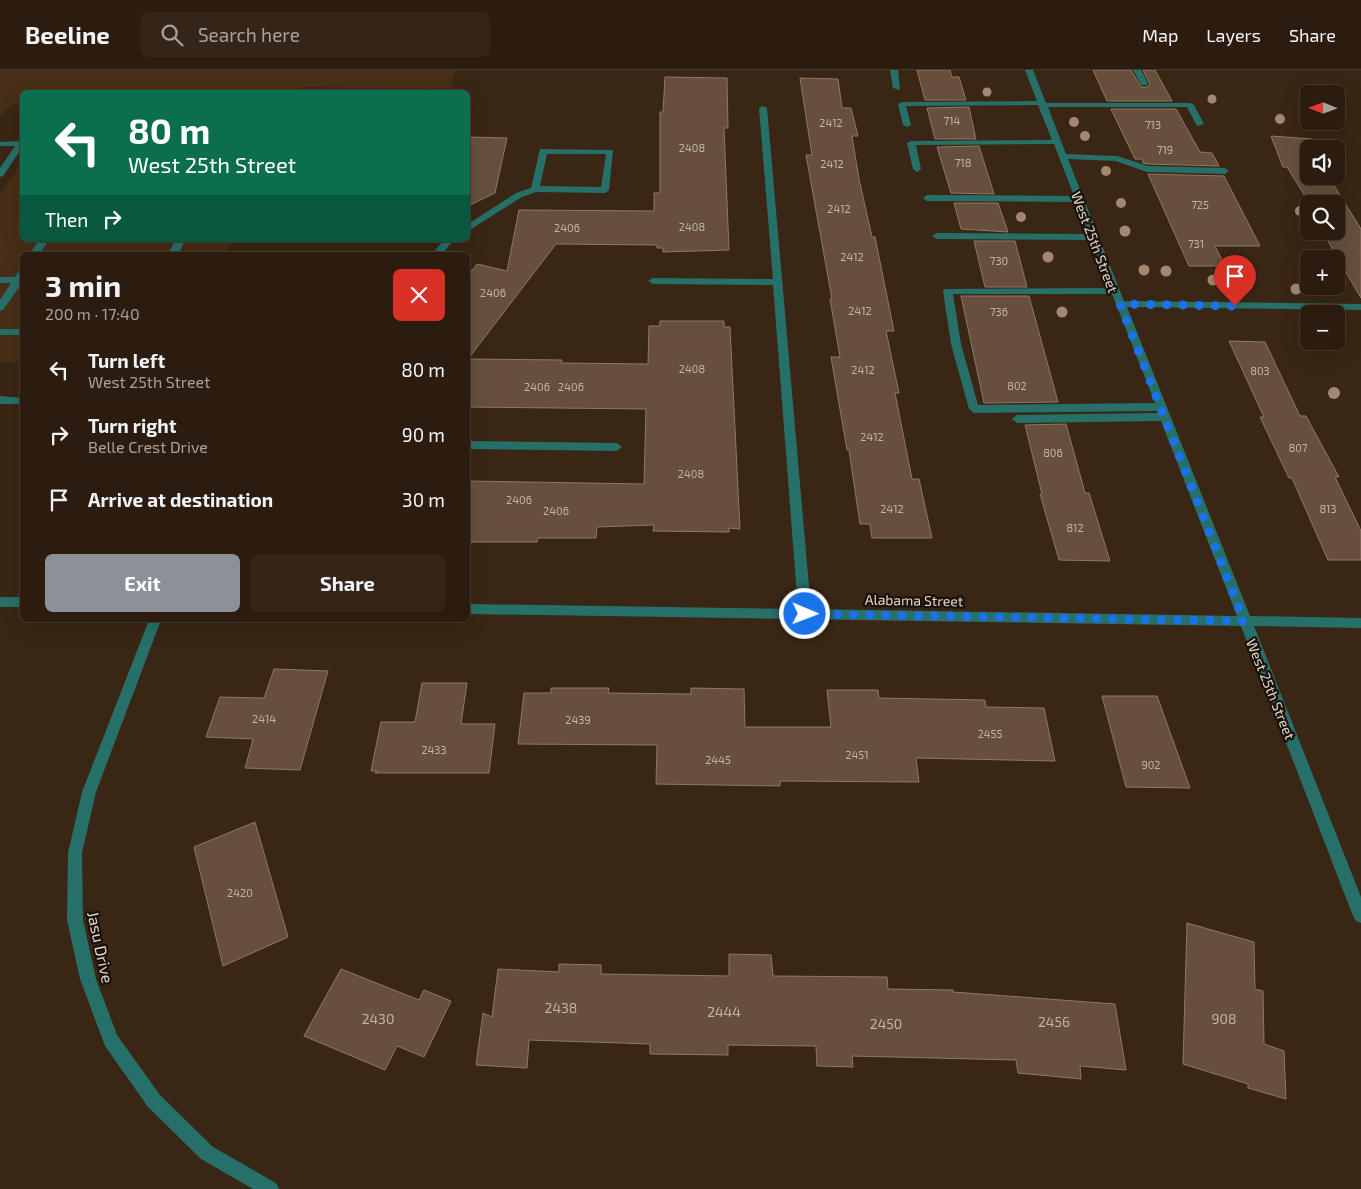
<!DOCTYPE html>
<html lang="en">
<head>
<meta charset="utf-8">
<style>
  :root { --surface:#2c1c0f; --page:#342518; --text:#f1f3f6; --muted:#a6a19e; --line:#483a2f; --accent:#8c9099 }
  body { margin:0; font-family:"Exo 2",sans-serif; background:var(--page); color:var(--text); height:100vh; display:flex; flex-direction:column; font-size:19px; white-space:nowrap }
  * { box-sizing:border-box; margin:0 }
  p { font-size:16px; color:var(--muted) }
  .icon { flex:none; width:28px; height:28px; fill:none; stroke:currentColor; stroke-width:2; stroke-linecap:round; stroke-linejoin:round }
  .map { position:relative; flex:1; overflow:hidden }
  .sheet { position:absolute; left:20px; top:182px; width:450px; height:370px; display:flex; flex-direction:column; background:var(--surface); border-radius:8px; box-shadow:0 5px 20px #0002,0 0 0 1px var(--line) }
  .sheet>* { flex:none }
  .top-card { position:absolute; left:20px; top:20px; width:450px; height:152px; border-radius:8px; box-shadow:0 5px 20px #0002,0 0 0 1px var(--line); background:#0b6e4f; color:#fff; overflow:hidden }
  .needle { width:32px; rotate:271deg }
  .tools { position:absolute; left:1300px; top:15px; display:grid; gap:10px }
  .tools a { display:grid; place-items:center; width:45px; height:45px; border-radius:8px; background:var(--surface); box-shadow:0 5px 20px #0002,0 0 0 1px var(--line); font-size:25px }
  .pin { position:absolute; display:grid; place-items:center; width:42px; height:42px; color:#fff; margin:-51px -21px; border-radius:50% 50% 50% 0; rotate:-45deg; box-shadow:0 0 5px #0007 }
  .pin .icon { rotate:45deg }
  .me { position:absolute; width:55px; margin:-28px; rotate:91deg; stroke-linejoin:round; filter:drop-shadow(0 0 4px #0008) }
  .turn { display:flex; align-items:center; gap:18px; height:105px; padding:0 25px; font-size:22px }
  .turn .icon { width:65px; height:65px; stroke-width:2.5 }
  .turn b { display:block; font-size:35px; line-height:42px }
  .then { display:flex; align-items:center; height:48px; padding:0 25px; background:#0003; gap:10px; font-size:19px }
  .round { display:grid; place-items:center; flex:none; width:52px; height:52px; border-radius:8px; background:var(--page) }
  .headline { display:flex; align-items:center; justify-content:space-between; height:85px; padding:0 25px }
  h1 { font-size:30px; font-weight:700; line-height:38px }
  .button { display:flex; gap:10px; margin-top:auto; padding:10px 25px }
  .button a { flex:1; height:58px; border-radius:8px; background:var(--accent); color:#fff; font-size:20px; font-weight:700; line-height:58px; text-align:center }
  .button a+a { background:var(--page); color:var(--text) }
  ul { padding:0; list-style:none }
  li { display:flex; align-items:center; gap:15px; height:65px; padding:0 25px }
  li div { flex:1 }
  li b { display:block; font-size:19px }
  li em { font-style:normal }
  header { display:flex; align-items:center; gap:30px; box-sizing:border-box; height:70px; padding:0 25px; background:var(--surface); border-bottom:1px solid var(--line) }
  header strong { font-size:24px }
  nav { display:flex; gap:28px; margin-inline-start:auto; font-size:18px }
  .search { width:350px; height:45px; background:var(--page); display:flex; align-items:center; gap:12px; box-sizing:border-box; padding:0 18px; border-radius:8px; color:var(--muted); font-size:19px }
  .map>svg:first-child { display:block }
</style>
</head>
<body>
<header>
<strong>Beeline</strong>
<div class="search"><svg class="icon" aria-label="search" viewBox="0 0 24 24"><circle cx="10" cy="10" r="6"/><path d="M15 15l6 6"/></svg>Search here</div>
<nav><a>Map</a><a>Layers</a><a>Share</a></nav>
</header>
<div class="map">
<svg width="1361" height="1119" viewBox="0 0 1361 1119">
  <rect width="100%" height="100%" fill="#3a2614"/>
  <g fill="#472e17">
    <path d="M0 0H456L450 19 301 17 298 22H22V31L9 37 0 46Z"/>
    <path d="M22 93V170H233L226 185H22V292H0V125Z"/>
  </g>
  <g fill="#66503d" stroke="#8f7864">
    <path d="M917 0H950L952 7H959L966 30H925Z"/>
    <path d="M1093 0H1131L1141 17H1147L1150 14 1143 0H1155L1172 31H1107Z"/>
    <path d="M665 7 727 8 728 58H724L729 180 663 182V178H657V175L556 174 468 289 562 290 561 293 648 294 649 256H660V251H724V257H730L740 459 729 458V462L653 461 654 455 597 457 596 468H538L537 472H468V411L644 414 646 339 468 337V206L477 194 507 201 519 140 654 141V123H660V42H663Z"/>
    <path d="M800 8 838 9 842 38H851L858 66H852L859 109 872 167H875L894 261H886L899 323H895L912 409H919L932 468H872L870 454H860L849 380H847L831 287H840L830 229H832L806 85H812Z"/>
    <path d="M969 37 976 69H935L927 38Z"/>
    <path d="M1111 39H1176L1200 82 1212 83 1219 96 1148 94 1143 93 1142 89H1135Z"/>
    <path d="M1271 66 1312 69 1317 79H1309V106H1328L1361 159V228L1322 161H1336V134H1310L1287 97H1283Z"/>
    <path d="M468 67 507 68 495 123 468 136Z"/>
    <path d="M979 76 994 124 951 123 937 77Z"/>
    <path d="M1148 104 1224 106 1260 176H1215L1225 196H1189Z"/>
    <path d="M954 133H998L1008 162 961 159Z"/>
    <path d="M974 171H1015L1027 217H985Z"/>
    <path d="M961 226H1029L1058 332 984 333Z"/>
    <path d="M1229 271 1265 272 1300 346H1306L1339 407H1335L1361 461V490H1328L1292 408H1289L1260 347H1264Z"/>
    <path d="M1066 354 1085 423H1089L1110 491 1059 490 1040 424H1042L1025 355Z"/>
    <path d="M274 599 328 601 300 700 245 698 253 669 206 667 220 627 264 628Z"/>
    <path d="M422 613H467L461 654H495L489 703H375L377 701H371L381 652H415Z"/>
    <path d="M551 618H609L608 623 691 624V618L744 619 745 657H831L827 620H878L879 628 985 630 986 637 1044 638 1055 691 916 688 919 712 780 711V716L656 714 657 675 518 674 524 623H551Z"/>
    <path d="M1102 626H1157L1190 718 1126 717Z"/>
    <path d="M255 752 288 867 223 896 194 777Z"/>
    <path d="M1187 853 1254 872 1255 919 1263 921 1264 974 1284 981 1286 1029 1248 1018V1014L1183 994Z"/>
    <path d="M729 884 771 885 773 906 887 907 888 919 953 920V922L1115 934 1126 1000 1080 996 1081 1009 1018 1003 1016 990 852 986 853 997 817 996 816 976 728 975V985L650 984V974L529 970 527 998 476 995 483 943 492 947 498 899 559 902V894L601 895V904L729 906Z"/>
    <path d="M341 899 419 930 424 920 451 931 424 987 397 976 385 1000 304 966Z"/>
  </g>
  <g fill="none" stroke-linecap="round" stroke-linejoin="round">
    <g fill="#267069" fill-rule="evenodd">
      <path d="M890 0H898L900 20 893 18Z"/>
      <path d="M1025 0H1033L1046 33H1190L1194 35 1204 54 1197 56 1187 37H1048L1066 84 1117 86 1148 96 1225 98 1229 101 1225 104 1147 102 1116 91 1068 89 1124 231 1361 234V240L1127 237 1250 546 1361 548V558L1254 556 1361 827V853L1356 851 1353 846 1241 556 468 544V534L798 539 773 215 653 214 648 211 653 208 773 209 759 38 763 36 767 38 811 539 1237 546 1161 351 1017 353 1012 349 1017 345 1158 343 1157 341 974 343 969 339 951 274 943 221 945 219 1110 218 1091 170 937 169 932 166 937 163 1089 164 1076 132 927 131 923 128 927 125 1074 126 1054 74 916 75 921 99 917 102 913 99 907 73 911 71 1052 70 1038 35 906 36 911 55 907 57 903 55 898 34 902 32 1037 31ZM953 224H1112L1155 333 978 335 961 274Z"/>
      <path d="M1133 0H1141L1148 13 1147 15H1141Z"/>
      <path d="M22 71V78L3 106 0 107V98L15 76H0V72Z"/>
      <path d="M540 79 613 80 609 120 605 123 536 122 522 127 468 161V154L516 123 531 118ZM547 84H606L601 117 540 116Z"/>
      <path d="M39 170H49L39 185H29Z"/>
      <path d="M175 170H185L178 185H168Z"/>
      <path d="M444 170H454L441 185H431Z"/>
      <path d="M22 200V213L3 240 0 241V230L11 213H0V207H15L19 201Z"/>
      <rect x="0" y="259" width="22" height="6"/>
      <path d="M0 326 22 328V334H0Z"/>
      <path d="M468 371 617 373 622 377 617 381 468 379Z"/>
      <rect x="0" y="527" width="22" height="10"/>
      <path d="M149 550H161L96 722 82 783 83 850 96 909 117 965 160 1025 213 1077 276 1113 279 1119H253L201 1089 148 1037 105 976 80 909 67 850 68 783 82 722Z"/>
    </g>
  </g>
  <g fill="#a38770">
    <circle cx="987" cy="22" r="4.5"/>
    <circle cx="1212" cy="29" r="4.5"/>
    <circle cx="1280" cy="49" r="5"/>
    <circle cx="1074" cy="52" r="5"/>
    <circle cx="1085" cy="66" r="5"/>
    <circle cx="1106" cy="101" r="5"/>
    <circle cx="1121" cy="133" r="5"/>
    <circle cx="1300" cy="141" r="5"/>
    <circle cx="1021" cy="147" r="5"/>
    <circle cx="1125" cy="161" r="5.5"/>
    <circle cx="1048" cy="187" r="5.5"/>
    <circle cx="1144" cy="200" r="5.5"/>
    <circle cx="1166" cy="201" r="5.5"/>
    <circle cx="1213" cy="210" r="5.5"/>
    <circle cx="1296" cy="219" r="5.5"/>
    <circle cx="1062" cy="242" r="5.5"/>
    <circle cx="1334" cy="323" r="6"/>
  </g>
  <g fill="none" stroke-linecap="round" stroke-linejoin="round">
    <path stroke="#1a73e8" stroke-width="9" stroke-dasharray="0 16.2" d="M805 544 1244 551 1120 234 1235 236"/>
  </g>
  <g text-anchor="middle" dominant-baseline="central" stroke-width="4.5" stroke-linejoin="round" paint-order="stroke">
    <g font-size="11" fill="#c3b4a7">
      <text x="952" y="50">714</text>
      <text x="831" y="52">2412</text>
      <text x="1153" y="54">713</text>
      <text x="692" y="77">2408</text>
      <text x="1165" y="79">719</text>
      <text x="963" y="92">718</text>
      <text x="832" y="93">2412</text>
      <text x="1200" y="134">725</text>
      <text x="839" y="138">2412</text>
      <text x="692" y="156">2408</text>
      <text x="567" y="157">2406</text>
      <text x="1196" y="173">731</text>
      <text x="852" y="186">2412</text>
      <text x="999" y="190">730</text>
      <text x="493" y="222">2406</text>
      <text x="860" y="240">2412</text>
      <text x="999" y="241">736</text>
      <text x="692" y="298">2408</text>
      <text x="863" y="299">2412</text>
      <text x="1260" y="300">803</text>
      <text x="1017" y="315">802</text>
      <text x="537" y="316">2406</text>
      <text x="571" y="316">2406</text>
      <text x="872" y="366">2412</text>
      <text x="1298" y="377">807</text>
      <text x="1053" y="382">806</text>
      <text x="691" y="403">2408</text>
      <text x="519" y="429">2406</text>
      <text x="892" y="438">2412</text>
      <text x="1328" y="438">813</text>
      <text x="556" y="440">2406</text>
      <text x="1075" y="457">812</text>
      <text x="264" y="648">2414</text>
      <text x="578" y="649">2439</text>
      <text x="990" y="663">2455</text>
      <text x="434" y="679">2433</text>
      <text x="857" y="684">2451</text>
      <text x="718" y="689">2445</text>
      <text x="1151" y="694">902</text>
      <text x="240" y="822">2420</text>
    </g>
    <g font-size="14" fill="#e2d5ca" stroke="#1a110a">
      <text transform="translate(1095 172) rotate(69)">West 25th Street</text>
      <text transform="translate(914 530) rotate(1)">Alabama Street</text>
      <text transform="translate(1271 619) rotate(68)">West 25th Street</text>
    </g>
    <g font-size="14" fill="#c3b4a7">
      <text x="561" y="937">2438</text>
      <text x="724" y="941">2444</text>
      <text x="378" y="948">2430</text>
      <text x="1224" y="948">908</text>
      <text x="1054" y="951">2456</text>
      <text x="886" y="953">2450</text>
    </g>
    <g font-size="16" fill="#e2d5ca" stroke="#1a110a">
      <text transform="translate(101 877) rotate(78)">Jasu Drive</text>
    </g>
  </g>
</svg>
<div class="tools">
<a><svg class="needle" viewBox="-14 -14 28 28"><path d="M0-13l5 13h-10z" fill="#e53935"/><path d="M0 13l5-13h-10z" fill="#a6a19e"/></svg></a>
<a><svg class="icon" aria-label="sound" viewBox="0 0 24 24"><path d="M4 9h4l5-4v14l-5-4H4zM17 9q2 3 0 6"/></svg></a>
<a><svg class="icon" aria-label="search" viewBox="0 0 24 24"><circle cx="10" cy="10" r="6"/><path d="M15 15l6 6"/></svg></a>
<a>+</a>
<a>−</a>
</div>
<div class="pin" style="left:1235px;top:236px;background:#d93025"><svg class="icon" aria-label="arrive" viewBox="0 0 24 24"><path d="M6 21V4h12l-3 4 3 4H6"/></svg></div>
<svg class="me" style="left:805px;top:544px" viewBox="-20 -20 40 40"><circle r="17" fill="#1a73e8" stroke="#fff" stroke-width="3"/><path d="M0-11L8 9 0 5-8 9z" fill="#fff"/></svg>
<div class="top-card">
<div class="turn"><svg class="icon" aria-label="left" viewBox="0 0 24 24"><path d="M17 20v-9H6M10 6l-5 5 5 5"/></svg><div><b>80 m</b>West 25th Street</div></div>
<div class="then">Then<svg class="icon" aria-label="right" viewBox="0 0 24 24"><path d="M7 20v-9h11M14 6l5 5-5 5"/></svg></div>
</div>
<section class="sheet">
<div class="headline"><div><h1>3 min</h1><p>200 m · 17:40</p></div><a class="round" style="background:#d93025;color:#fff"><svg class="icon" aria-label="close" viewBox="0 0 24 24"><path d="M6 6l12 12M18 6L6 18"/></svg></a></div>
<ul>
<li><svg class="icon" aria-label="left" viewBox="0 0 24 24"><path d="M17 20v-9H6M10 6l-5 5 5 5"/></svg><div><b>Turn left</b><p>West 25th Street</p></div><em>80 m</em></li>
<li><svg class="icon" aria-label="right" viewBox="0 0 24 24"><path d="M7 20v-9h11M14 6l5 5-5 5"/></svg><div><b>Turn right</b><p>Belle Crest Drive</p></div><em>90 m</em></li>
<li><svg class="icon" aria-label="arrive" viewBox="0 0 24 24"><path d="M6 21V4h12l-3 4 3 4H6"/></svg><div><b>Arrive at destination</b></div><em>30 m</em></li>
</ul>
<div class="button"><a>Exit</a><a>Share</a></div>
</section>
</div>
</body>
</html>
